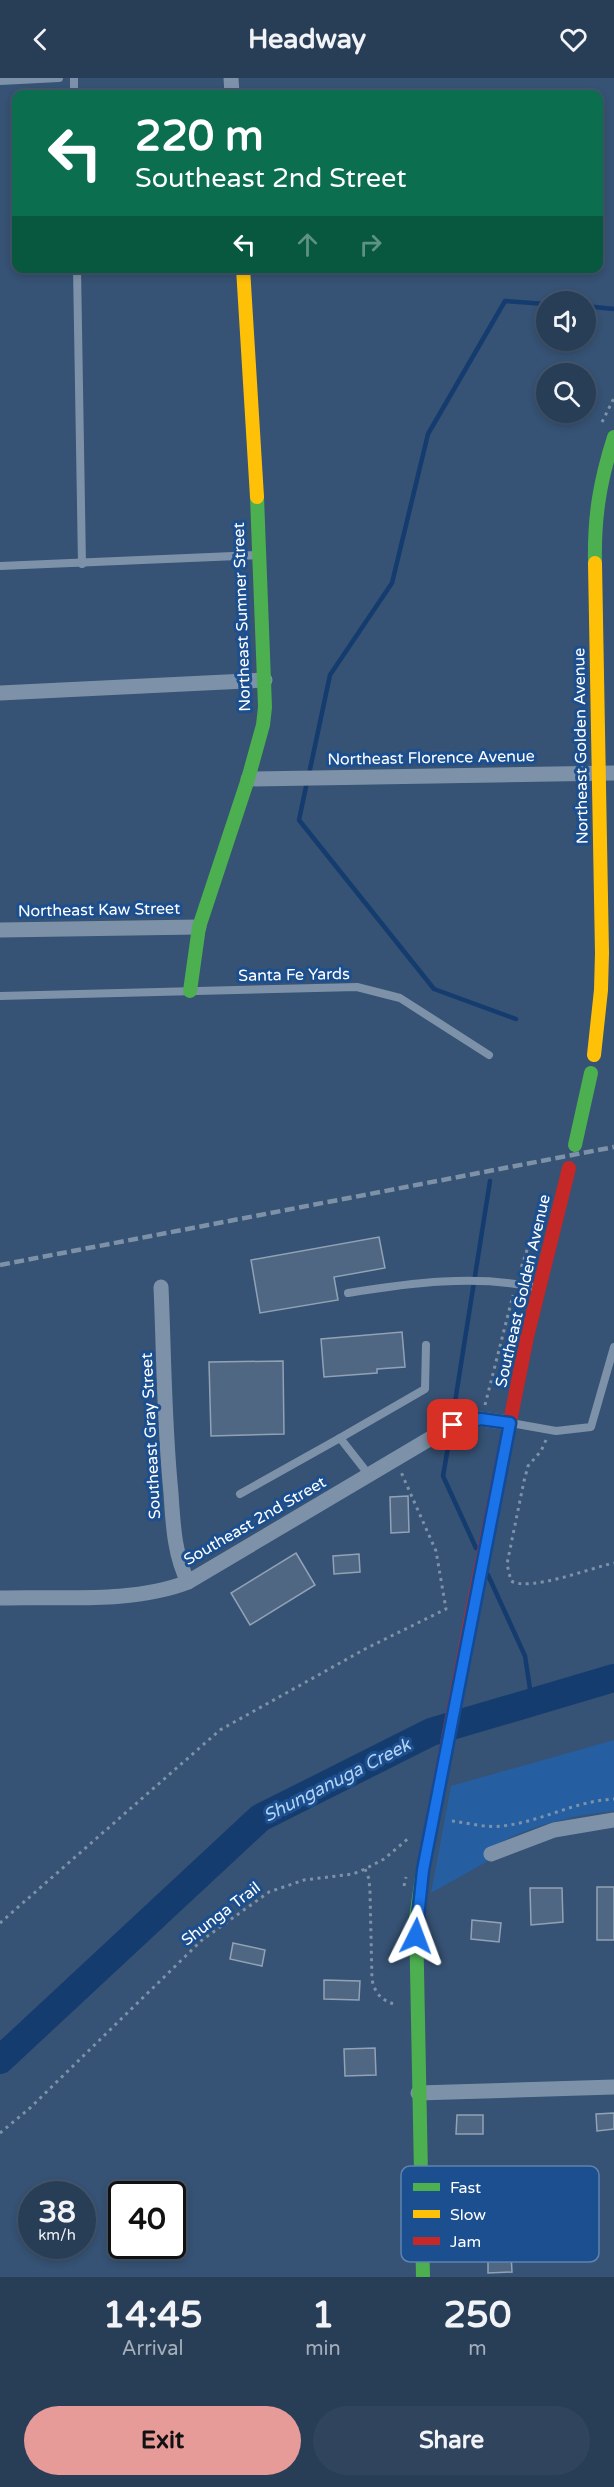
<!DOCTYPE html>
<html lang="en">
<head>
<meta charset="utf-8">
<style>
  :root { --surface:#283e57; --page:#30455d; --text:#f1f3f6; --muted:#a5aeba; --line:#44576d; --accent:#e69b98 }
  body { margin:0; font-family:"Varela Round",sans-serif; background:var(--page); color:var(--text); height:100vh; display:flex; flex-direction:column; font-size:22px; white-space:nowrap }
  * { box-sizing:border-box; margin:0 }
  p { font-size:20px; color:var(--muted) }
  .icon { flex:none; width:33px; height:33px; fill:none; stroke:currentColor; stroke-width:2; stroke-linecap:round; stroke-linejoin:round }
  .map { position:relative; height:2199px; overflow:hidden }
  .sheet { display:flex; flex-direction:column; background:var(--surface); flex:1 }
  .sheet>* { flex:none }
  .hud { position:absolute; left:12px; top:12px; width:591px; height:183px; border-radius:12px; box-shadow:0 3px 9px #0003,0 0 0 2px var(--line); background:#0b6e4f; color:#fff; overflow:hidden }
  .buttons { position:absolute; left:536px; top:213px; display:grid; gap:12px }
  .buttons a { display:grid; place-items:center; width:60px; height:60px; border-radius:50%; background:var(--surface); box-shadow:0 3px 9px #0003,0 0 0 2px var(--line); font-size:30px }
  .speed { position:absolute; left:18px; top:2103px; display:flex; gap:12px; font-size:30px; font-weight:700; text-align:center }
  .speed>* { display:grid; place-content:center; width:78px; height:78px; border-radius:50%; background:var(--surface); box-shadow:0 3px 9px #0003,0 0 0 2px var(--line); line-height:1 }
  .speed small { font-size:15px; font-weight:400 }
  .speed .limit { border:3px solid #111; border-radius:9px; background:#fff; color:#111 }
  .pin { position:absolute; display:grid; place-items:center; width:51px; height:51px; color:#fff; margin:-26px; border-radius:12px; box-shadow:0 3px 9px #0006 }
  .me { position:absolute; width:66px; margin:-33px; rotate:3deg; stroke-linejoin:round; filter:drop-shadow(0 0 4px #0008) }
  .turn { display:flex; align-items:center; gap:21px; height:126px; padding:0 24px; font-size:27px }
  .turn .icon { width:78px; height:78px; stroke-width:2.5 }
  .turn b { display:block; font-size:42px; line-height:51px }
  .lanes { display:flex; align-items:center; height:57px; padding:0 24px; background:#0003; justify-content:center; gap:30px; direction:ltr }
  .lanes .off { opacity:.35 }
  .eta { display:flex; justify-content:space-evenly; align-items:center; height:102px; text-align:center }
  .eta b { font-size:36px; font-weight:700; line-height:42px }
  .button { display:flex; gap:12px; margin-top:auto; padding:12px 24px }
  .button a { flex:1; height:69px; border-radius:36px; background:var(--accent); color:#111; font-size:24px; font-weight:700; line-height:69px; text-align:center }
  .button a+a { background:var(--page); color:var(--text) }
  header { display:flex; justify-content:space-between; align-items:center; height:78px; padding:0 24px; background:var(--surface); font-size:27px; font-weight:700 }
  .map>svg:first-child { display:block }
</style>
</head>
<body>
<header><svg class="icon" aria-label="back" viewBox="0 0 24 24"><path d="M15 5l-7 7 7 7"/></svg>Headway<svg class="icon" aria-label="heart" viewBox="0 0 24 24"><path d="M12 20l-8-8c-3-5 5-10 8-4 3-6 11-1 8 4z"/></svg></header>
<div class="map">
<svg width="614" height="2199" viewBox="0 0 614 2199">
  <rect width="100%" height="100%" fill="#365274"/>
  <path fill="#265fa1" d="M614 1662V1733C570 1737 522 1750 484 1773L488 1783 431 1815 451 1708Z"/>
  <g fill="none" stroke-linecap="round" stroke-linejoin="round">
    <g stroke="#153c6e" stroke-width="4.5">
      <path d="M585 228 614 231"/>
      <path d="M309 696 330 597 392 505 428 356 505 223 546 226"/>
      <path d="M307 704 299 742 434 911 516 941"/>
      <path d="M452 1343 490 1103"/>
      <path d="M451 1352 443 1398 476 1470"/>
      <path d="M488 1497 525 1578 532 1624"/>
    </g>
    <path stroke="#153c6e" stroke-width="28" d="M0 1982 260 1740 431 1654 614 1600"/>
  </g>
  <g fill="#506783" stroke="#92a2b6" stroke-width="1.5">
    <path d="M379 1159 385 1190 334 1199 338 1222 260 1235 251 1182Z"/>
    <path d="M402 1254 405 1289 377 1291V1295L324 1299 321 1261Z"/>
    <path d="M283 1283 284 1356 211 1358 209 1284Z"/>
    <path d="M408 1418 409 1454 391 1455 390 1419Z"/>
    <path d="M296 1475 315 1507 250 1547 231 1515Z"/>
    <path d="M359 1476 360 1494 334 1496 333 1478Z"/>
    <rect x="597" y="1809" width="17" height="53"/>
    <path d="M530 1810H562L563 1844 531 1847Z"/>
    <path d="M472 1842 501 1845 499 1864 471 1861Z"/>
    <path d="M233 1865 265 1872 262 1888 230 1881Z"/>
    <path d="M324 1902 360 1903 359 1922 324 1921Z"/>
    <path d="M375 1970 376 1997 345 1998 344 1971Z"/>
    <path d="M614 2035V2051L597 2053 596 2036Z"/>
    <path d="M457 2037H483V2056H456Z"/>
    <path d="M488 2175 511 2176 512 2194 488 2195Z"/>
  </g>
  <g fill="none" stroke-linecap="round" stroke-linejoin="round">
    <g stroke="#7d92a8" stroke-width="3" stroke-dasharray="3 4.5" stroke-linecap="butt">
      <path d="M602 344 614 320"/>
      <path d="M519 1196 532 1157"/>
      <path d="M485 1327 513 1217"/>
      <path d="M546 1362 541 1373 528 1388 524 1403 507 1486 511 1503C530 1514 590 1490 614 1485"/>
      <path d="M452 1743C468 1745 486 1750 502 1748 541 1744 574 1723 614 1721"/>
      <path d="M365 1791 369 1801 370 1814 372 1902C376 1918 383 1923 397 1927"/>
      <path d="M0 1845 220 1652 365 1571 446 1531 436 1473 401 1394"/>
      <path d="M0 2055 30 2030 202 1862 269 1814 304 1802 353 1796 365 1791 384 1781 410 1759"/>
    </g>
    <g stroke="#7d92a8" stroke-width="8">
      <path d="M74 0V16"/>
      <path d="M0 3 59 0"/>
      <path d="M77 190 82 486"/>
      <path d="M0 488 259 477"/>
      <path d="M0 918 357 909 400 920 489 977"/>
      <path d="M348 1215C409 1205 477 1196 538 1210"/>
      <path d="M511 1345 556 1353 591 1349 614 1269"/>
      <path d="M340 1360 425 1311 426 1267"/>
      <path d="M240 1416 340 1360 369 1397"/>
    </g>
    <g stroke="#7d92a8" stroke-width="15">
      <path d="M231 0 232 16"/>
      <path d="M0 615 265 602"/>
      <path d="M248 701 614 695"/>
      <path d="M0 852 199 849"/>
      <path d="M161 1209C164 1277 164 1346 171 1415 173 1445 174 1476 188 1504"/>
      <path d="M0 1520C60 1518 132 1526 188 1504L453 1347 481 1341 510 1345"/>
      <path d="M491 1776 554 1752 614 1742"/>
      <path d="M418 2015 614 2009"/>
    </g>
    <g stroke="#4caf50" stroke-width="14">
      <path d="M595 485C594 438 600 403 614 359"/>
      <path d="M190 913 199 849 248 701 263 647 265 629 257 419"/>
      <path d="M575 1067 591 995"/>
      <path d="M423 1792 416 1840 423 2199"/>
    </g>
    <g stroke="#ffc107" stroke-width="14">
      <path d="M243 190 257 419"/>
      <path d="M594 977 601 912 602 875 595 485"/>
    </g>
    <path stroke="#c62828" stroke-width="14" d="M472 1533 527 1259 569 1090"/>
    <path stroke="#7e92a7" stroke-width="4.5" stroke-dasharray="10 4.5" stroke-linecap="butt" d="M0 1187 614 1069"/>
    <path stroke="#7d92a8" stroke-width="3" stroke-dasharray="3 4.5" stroke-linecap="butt" d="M404 1808 406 1799"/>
    <path stroke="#c62828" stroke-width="14" d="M423 1792 472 1533"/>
  </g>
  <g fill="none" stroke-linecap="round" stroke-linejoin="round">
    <defs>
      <path id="route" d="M416 1858 423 1792 510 1345 481 1341 453 1347"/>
    </defs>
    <use href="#route" stroke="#114b97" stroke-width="15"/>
    <use href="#route" stroke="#1a73e8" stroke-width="10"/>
  </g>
  <g text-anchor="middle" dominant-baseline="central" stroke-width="6" stroke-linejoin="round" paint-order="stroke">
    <g font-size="16" fill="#fff" stroke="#1b4f8f">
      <text transform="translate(242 539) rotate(-92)">Northeast Sumner Street</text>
      <text transform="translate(581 668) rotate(-91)">Northeast Golden Avenue</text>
      <text transform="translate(431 680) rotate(-1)">Northeast Florence Avenue</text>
      <text transform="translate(99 832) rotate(-1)">Northeast Kaw Street</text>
      <text transform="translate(294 897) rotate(-1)">Santa Fe Yards</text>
      <text transform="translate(523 1213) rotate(-77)">Southeast Golden Avenue</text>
      <text transform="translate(151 1358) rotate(-93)">Southeast Gray Street</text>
      <text transform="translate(255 1443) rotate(-30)">Southeast 2nd Street</text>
      <text transform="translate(221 1836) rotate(-37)">Shunga Trail</text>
    </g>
    <g font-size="18" font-style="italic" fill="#b5d3f5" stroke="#1b4f8f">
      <text transform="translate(337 1702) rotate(-27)">Shunganuga Creek</text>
    </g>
  </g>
  <rect x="401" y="2088" width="198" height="96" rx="9" fill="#1b4f8f" stroke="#5f84b1" stroke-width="1.5"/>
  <rect x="413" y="2105" width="27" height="8" fill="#4caf50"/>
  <rect x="413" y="2132" width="27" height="8" fill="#ffc107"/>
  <rect x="413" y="2159" width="27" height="8" fill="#c62828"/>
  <g font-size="16" fill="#fff">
    <text x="450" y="2115">Fast</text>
    <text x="450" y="2142">Slow</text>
    <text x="450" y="2169">Jam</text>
  </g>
</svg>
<div class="buttons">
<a><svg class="icon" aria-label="sound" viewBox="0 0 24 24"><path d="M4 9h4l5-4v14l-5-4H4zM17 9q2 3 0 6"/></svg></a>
<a><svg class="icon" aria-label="search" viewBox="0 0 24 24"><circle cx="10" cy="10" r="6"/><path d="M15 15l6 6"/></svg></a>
</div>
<div class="speed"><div>38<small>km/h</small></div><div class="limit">40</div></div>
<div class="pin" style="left:453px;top:1347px;background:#d93025"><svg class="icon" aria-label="arrive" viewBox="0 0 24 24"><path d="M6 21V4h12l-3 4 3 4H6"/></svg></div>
<svg class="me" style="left:416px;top:1858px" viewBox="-20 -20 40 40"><path d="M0-17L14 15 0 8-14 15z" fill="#1a73e8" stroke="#fff" stroke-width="4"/></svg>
<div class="hud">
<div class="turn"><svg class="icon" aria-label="left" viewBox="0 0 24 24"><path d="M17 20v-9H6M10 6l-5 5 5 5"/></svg><div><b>220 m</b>Southeast 2nd Street</div></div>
<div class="lanes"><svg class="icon" aria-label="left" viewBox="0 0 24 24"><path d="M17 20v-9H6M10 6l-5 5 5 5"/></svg><svg class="icon off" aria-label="ahead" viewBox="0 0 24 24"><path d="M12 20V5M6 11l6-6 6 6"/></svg><svg class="icon off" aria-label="right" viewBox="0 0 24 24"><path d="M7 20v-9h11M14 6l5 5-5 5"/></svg></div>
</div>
</div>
<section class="sheet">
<div class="eta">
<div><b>14:45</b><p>Arrival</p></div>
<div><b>1</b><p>min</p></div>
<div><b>250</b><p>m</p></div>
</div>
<div class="button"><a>Exit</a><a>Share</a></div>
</section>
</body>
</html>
